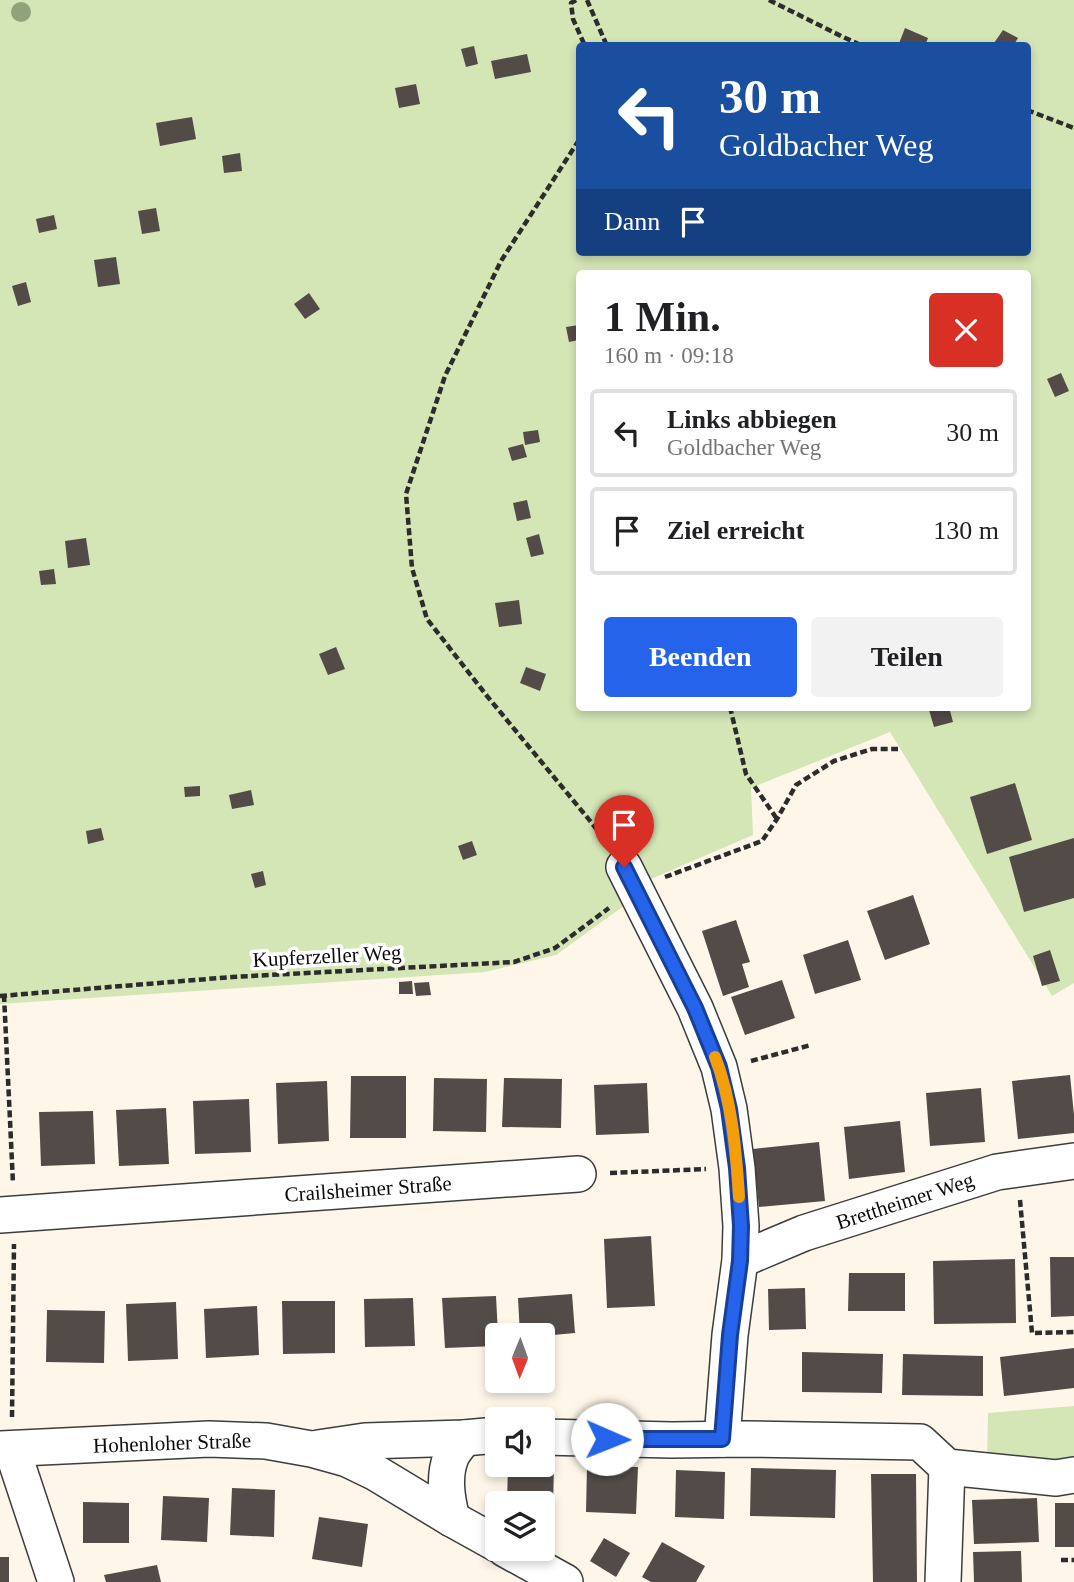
<!DOCTYPE html>
<html lang="de">
<head>
<meta charset="utf-8">
<style>
  :root { --surface:#fff; --page:#f2f2f2; --text:#202124; --muted:#757577; --line:#e0e0e0; --accent:#2563eb }
  body { margin:0; font-family:"Times New Roman",serif; background:var(--page); color:var(--text); height:100vh; display:flex; flex-direction:column; font-size:26px; white-space:nowrap }
  * { box-sizing:border-box; margin:0 }
  p { font-size:23px; color:var(--muted) }
  .icon { flex:none; width:38px; height:38px; fill:none; stroke:currentColor; stroke-width:2; stroke-linecap:round; stroke-linejoin:round }
  .map { position:relative; flex:1; overflow:hidden }
  .panel { position:absolute; left:576px; top:270px; width:455px; height:441px; display:flex; flex-direction:column; background:var(--surface); border-radius:7px; box-shadow:0 4px 10px #0003 }
  .panel>* { flex:none }
  .guide { position:absolute; left:576px; top:42px; width:455px; height:214px; border-radius:7px; box-shadow:0 4px 10px #0003; background:#1a4fa0; color:#fff; overflow:hidden }
  .needle { width:46px; rotate:181deg }
  .controls { position:absolute; left:485px; top:1323px; display:grid; gap:14px }
  .controls a { display:grid; place-items:center; width:70px; height:70px; border-radius:7px; background:var(--surface); box-shadow:0 4px 10px #0003; font-size:35px }
  .pin { position:absolute; display:grid; place-items:center; width:60px; height:60px; color:#fff; margin:-72px -30px; border-radius:50% 50% 50% 0; rotate:-45deg; box-shadow:0 0 7px #0007 }
  .pin .icon { rotate:45deg }
  .me { position:absolute; width:77px; margin:-38px; rotate:91deg; stroke-linejoin:round; filter:drop-shadow(0 0 5px #0008) }
  .turn { display:flex; align-items:center; gap:24px; height:147px; padding:0 28px; font-size:32px }
  .turn .icon { width:91px; height:91px; stroke-width:2.5 }
  .turn b { display:block; font-size:49px; line-height:60px }
  .then { display:flex; align-items:center; height:66px; padding:0 28px; background:#0003; gap:14px; font-size:26px }
  .round { display:grid; place-items:center; flex:none; width:74px; height:74px; border-radius:7px; background:var(--page) }
  .summary { display:flex; align-items:center; justify-content:space-between; height:119px; padding:0 28px }
  h1 { font-size:42px; font-weight:700; line-height:52px }
  .cta { display:flex; gap:14px; margin-top:auto; padding:14px 28px }
  .cta a { flex:1; height:80px; border-radius:7px; background:var(--accent); color:#fff; font-size:28px; font-weight:700; line-height:80px; text-align:center }
  .cta a+a { background:var(--page); color:var(--text) }
  ul { padding:0; list-style:none }
  li { display:flex; align-items:center; gap:21px; height:88px; margin:0 14px 10px; padding:0 14px; border:4px solid var(--line); border-radius:7px }
  li div { flex:1 }
  li b { display:block; font-size:26px }
  li em { font-style:normal }
  .map>svg:first-child { display:block }
</style>
</head>
<body>
<div class="map">
<svg width="1074" height="1582" viewBox="0 0 1074 1582">
  <rect width="100%" height="100%" fill="#fef7e9"/>
  <g fill="#d4e5b6" fill-rule="evenodd">
    <path d="M0 0H1074V983L1052 996 890 732 751 788 753 835 644 882 625 905 556 955 485 972 0 1004ZM579 46H1027V252H579ZM579 273H1027V707H579Z"/>
    <path d="M1074 1406V1471L987 1464 988 1413Z"/>
  </g>
  <g fill="#524b48">
    <path d="M905 28 928 38 925 46H898Z"/>
    <path d="M1003 30 1018 38 1013 46H999L994 43Z"/>
    <path d="M474 46 478 64 466 67 461 49Z"/>
    <path d="M527 54 531 72 495 79 491 61Z"/>
    <path d="M416 84 420 104 399 108 395 88Z"/>
    <path d="M192 117 196 139 160 146 156 123Z"/>
    <path d="M240 153 242 171 224 173 222 156Z"/>
    <path d="M156 208 160 231 142 234 138 211Z"/>
    <path d="M54 215 57 229 39 233 36 219Z"/>
    <path d="M116 257 120 284 98 287 94 260Z"/>
    <path d="M26 282 31 302 18 306 12 286Z"/>
    <path d="M309 293 320 309 305 319 294 304Z"/>
    <path d="M579 325V340L569 342 566 327Z"/>
    <path d="M1061 373 1069 391 1055 397 1047 379Z"/>
    <path d="M538 430 540 442 525 445 523 432Z"/>
    <path d="M523 444 527 457 512 461 508 448Z"/>
    <path d="M527 500 531 518 517 521 513 503Z"/>
    <path d="M539 534 544 554 531 557 526 538Z"/>
    <path d="M86 538 90 565 68 568 65 541Z"/>
    <path d="M54 569 56 584 41 585 39 571Z"/>
    <path d="M519 600 522 624 499 627 495 603Z"/>
    <path d="M336 647 345 669 328 675 319 654Z"/>
    <path d="M526 667 546 674 540 691 520 683Z"/>
    <path d="M943 707H949L953 722 934 727 929 710Z"/>
    <path d="M1015 783 1032 840 987 854 970 797Z"/>
    <path d="M200 786V796L185 797 184 787Z"/>
    <path d="M251 790 254 805 232 809 229 795Z"/>
    <path d="M643 803 647 818 633 821 629 807Z"/>
    <path d="M101 828 104 840 88 844 86 831Z"/>
    <path d="M1074 838V898L1024 912 1009 857Z"/>
    <path d="M472 841 477 855 463 860 458 846Z"/>
    <path d="M263 871 266 885 255 888 251 874Z"/>
    <path d="M913 895 930 944 885 960 867 911Z"/>
    <path d="M736 920 750 962 742 964 749 987 723 996 702 931Z"/>
    <path d="M848 940 861 980 815 994 803 955Z"/>
    <path d="M1050 950 1060 981 1042 986 1033 956Z"/>
    <path d="M782 980 795 1018 745 1035 731 997Z"/>
    <path d="M412 981 413 994H399V982Z"/>
    <path d="M429 982 431 995 416 996 414 983Z"/>
    <path d="M1070 1075 1074 1115V1133L1018 1139 1012 1081Z"/>
    <path d="M351 1076H406V1138H350Z"/>
    <path d="M434 1078 487 1079 486 1132 433 1131Z"/>
    <path d="M504 1078 562 1079 561 1128 502 1127Z"/>
    <path d="M327 1081 329 1141 278 1144 276 1083Z"/>
    <path d="M647 1083 649 1133 596 1135 594 1085Z"/>
    <path d="M981 1088 985 1142 930 1146 926 1093Z"/>
    <path d="M249 1099 251 1152 195 1154 193 1101Z"/>
    <path d="M166 1108 169 1164 119 1166 116 1110Z"/>
    <path d="M93 1111 95 1164 41 1166 39 1112Z"/>
    <path d="M900 1121 905 1172 849 1179 844 1127Z"/>
    <path d="M819 1142 825 1201 759 1207 753 1149Z"/>
    <path d="M651 1236 655 1306 607 1308 604 1239Z"/>
    <path d="M1050 1257H1074V1316L1051 1317Z"/>
    <path d="M1015 1259 1016 1323 934 1324 933 1261Z"/>
    <path d="M849 1273H905V1311H848Z"/>
    <path d="M805 1288 806 1329 769 1330 768 1289Z"/>
    <path d="M572 1294 575 1333 542 1336 520 1335 518 1298Z"/>
    <path d="M496 1296 498 1335 497 1346 445 1348 442 1298Z"/>
    <path d="M413 1298 415 1346 365 1347 364 1299Z"/>
    <path d="M282 1301H335V1353L283 1354Z"/>
    <path d="M176 1302 178 1359 128 1361 126 1304Z"/>
    <path d="M257 1306 259 1355 206 1358 204 1309Z"/>
    <path d="M47 1310 105 1311 104 1363 46 1362Z"/>
    <path d="M1074 1348V1388L1004 1396 1000 1357Z"/>
    <path d="M802 1352 883 1354 882 1393 802 1392Z"/>
    <path d="M903 1354 983 1356V1396L902 1395Z"/>
    <path d="M542 1463 554 1464 553 1509H542V1503H507L508 1465H542Z"/>
    <path d="M587 1466 638 1467 636 1514 586 1512Z"/>
    <path d="M751 1468 836 1470 835 1518 750 1516Z"/>
    <path d="M676 1470 725 1472 724 1519 675 1517Z"/>
    <path d="M871 1474H916L917 1582H873Z"/>
    <path d="M232 1488 275 1490 274 1537 230 1535Z"/>
    <path d="M163 1496 209 1498 207 1542 161 1540Z"/>
    <path d="M1037 1498 1039 1542 974 1544 972 1500Z"/>
    <path d="M83 1502 129 1503V1543H83Z"/>
    <rect x="1055" y="1503" width="19" height="44"/>
    <path d="M319 1517 368 1524 362 1567 312 1559Z"/>
    <path d="M604 1538 630 1553 616 1577 590 1561Z"/>
    <path d="M662 1542 705 1566 696 1582H651L642 1577Z"/>
    <path d="M1021 1551 1022 1582H974L973 1552Z"/>
    <rect x="0" y="1557" width="9" height="25"/>
    <path d="M157 1565 161 1582H106L104 1575Z"/>
  </g>
  <g fill="none" stroke-linecap="round" stroke-linejoin="round">
    <defs>
      <g id="minor">
        <path d="M624 867 695 1008 719 1067 729 1109 737 1168 741 1226 740 1260 730 1335 722 1439"/>
        <path d="M0 1215 578 1174"/>
        <path d="M740 1260 804 1233 997 1172 1074 1161"/>
        <path d="M542 1437 672 1440 746 1439 920 1442 947 1467 1056 1478 1074 1475"/>
        <path d="M318 1448 365 1441 464 1438 497 1435"/>
        <path d="M0 1449 209 1439 266 1441 311 1449 347 1459 376 1473 452 1519 497 1544"/>
        <path d="M12 1449 56 1582"/>
        <path d="M452 1519C447 1499 443 1477 451 1457 454 1450 460 1444 464 1438"/>
        <path d="M505 1549 565 1582"/>
        <path d="M943 1582 947 1467"/>
      </g>
    </defs>
    <use href="#minor" stroke="#3d3d3d" stroke-width="38"/>
    <g stroke="#2c2c2c" stroke-width="4.5" stroke-dasharray="7 3.5" stroke-linecap="butt">
      <path d="M576 0 571 3 573 19 585 46"/>
      <path d="M587 0 607 46"/>
      <path d="M769 0 843 37 863 46"/>
      <path d="M1027 110 1074 128"/>
      <path d="M579 140 501 261 445 376 406 494 412 568 427 619 487 696 591 822 607 843"/>
      <path d="M730 707 746 774 777 819"/>
      <path d="M665 877 762 841 777 819 796 785 834 761 872 749H898"/>
      <path d="M4 995 13 1183"/>
      <path d="M0 996 232 977 514 962 555 948 609 908"/>
      <path d="M751 1061 811 1045"/>
      <path d="M610 1173 706 1169"/>
      <path d="M1020 1200 1032 1333 1074 1332"/>
      <path d="M12 1417 14 1244"/>
      <path d="M1061 1560H1074"/>
    </g>
    <use href="#minor" stroke="#fff" stroke-width="35"/>
  </g>
  <circle fill="#8fa27a" cx="21" cy="12" r="10"/>
  <g fill="none" stroke-linecap="round" stroke-linejoin="round">
    <defs>
      <path id="route" d="M607 1439H722L730 1335 740 1261 741 1226 737 1168 729 1109 719 1067 695 1008 624 867"/>
    </defs>
    <use href="#route" stroke="#184099" stroke-width="18"/>
    <use href="#route" stroke="#2563eb" stroke-width="12"/>
    <path stroke="#f59e0b" stroke-width="12" d="M715 1057C732 1100 736 1151 739 1197"/>
  </g>
  <g text-anchor="middle" dominant-baseline="central" stroke-width="7" stroke-linejoin="round" paint-order="stroke">
    <g font-size="21" fill="#0a0a0a" stroke="#fff">
      <text transform="translate(327 956) rotate(-3)">Kupferzeller Weg</text>
      <text transform="translate(368 1189) rotate(-4)">Crailsheimer Straße</text>
      <text transform="translate(905 1201) rotate(-18)">Brettheimer Weg</text>
      <text transform="translate(172 1443) rotate(-2)">Hohenloher Straße</text>
    </g>
  </g>
</svg>
<div class="controls">
<a><svg class="needle" viewBox="-14 -14 28 28"><path d="M0-13l5 13h-10z" fill="#e53935"/><path d="M0 13l5-13h-10z" fill="#757577"/></svg></a>
<a><svg class="icon" aria-label="sound" viewBox="0 0 24 24"><path d="M4 9h4l5-4v14l-5-4H4zM17 9q2 3 0 6"/></svg></a>
<a><svg class="icon" aria-label="layers" viewBox="0 0 24 24"><path d="M12 4l9 5-9 5-9-5zM3 14l9 5 9-5"/></svg></a>
</div>
<div class="pin" style="left:624px;top:867px;background:#d93025"><svg class="icon" aria-label="arrive" viewBox="0 0 24 24"><path d="M6 21V4h12l-3 4 3 4H6"/></svg></div>
<svg class="me" style="left:607px;top:1439px" viewBox="-20 -20 40 40"><circle r="19" fill="#fff"/><path d="M0-13L10 11 0 6-10 11z" fill="#2563eb"/></svg>
<div class="guide">
<div class="turn"><svg class="icon" aria-label="left" viewBox="0 0 24 24"><path d="M17 20v-9H6M10 6l-5 5 5 5"/></svg><div><b>30 m</b>Goldbacher Weg</div></div>
<div class="then">Dann<svg class="icon" aria-label="arrive" viewBox="0 0 24 24"><path d="M6 21V4h12l-3 4 3 4H6"/></svg></div>
</div>
<section class="panel">
<div class="summary"><div><h1>1 Min.</h1><p>160 m · 09:18</p></div><a class="round" style="background:#d93025;color:#fff"><svg class="icon" aria-label="close" viewBox="0 0 24 24"><path d="M6 6l12 12M18 6L6 18"/></svg></a></div>
<ul>
<li><svg class="icon" aria-label="left" viewBox="0 0 24 24"><path d="M17 20v-9H6M10 6l-5 5 5 5"/></svg><div><b>Links abbiegen</b><p>Goldbacher Weg</p></div><em>30 m</em></li>
<li><svg class="icon" aria-label="arrive" viewBox="0 0 24 24"><path d="M6 21V4h12l-3 4 3 4H6"/></svg><div><b>Ziel erreicht</b></div><em>130 m</em></li>
</ul>
<div class="cta"><a>Beenden</a><a>Teilen</a></div>
</section>
</div>
</body>
</html>
